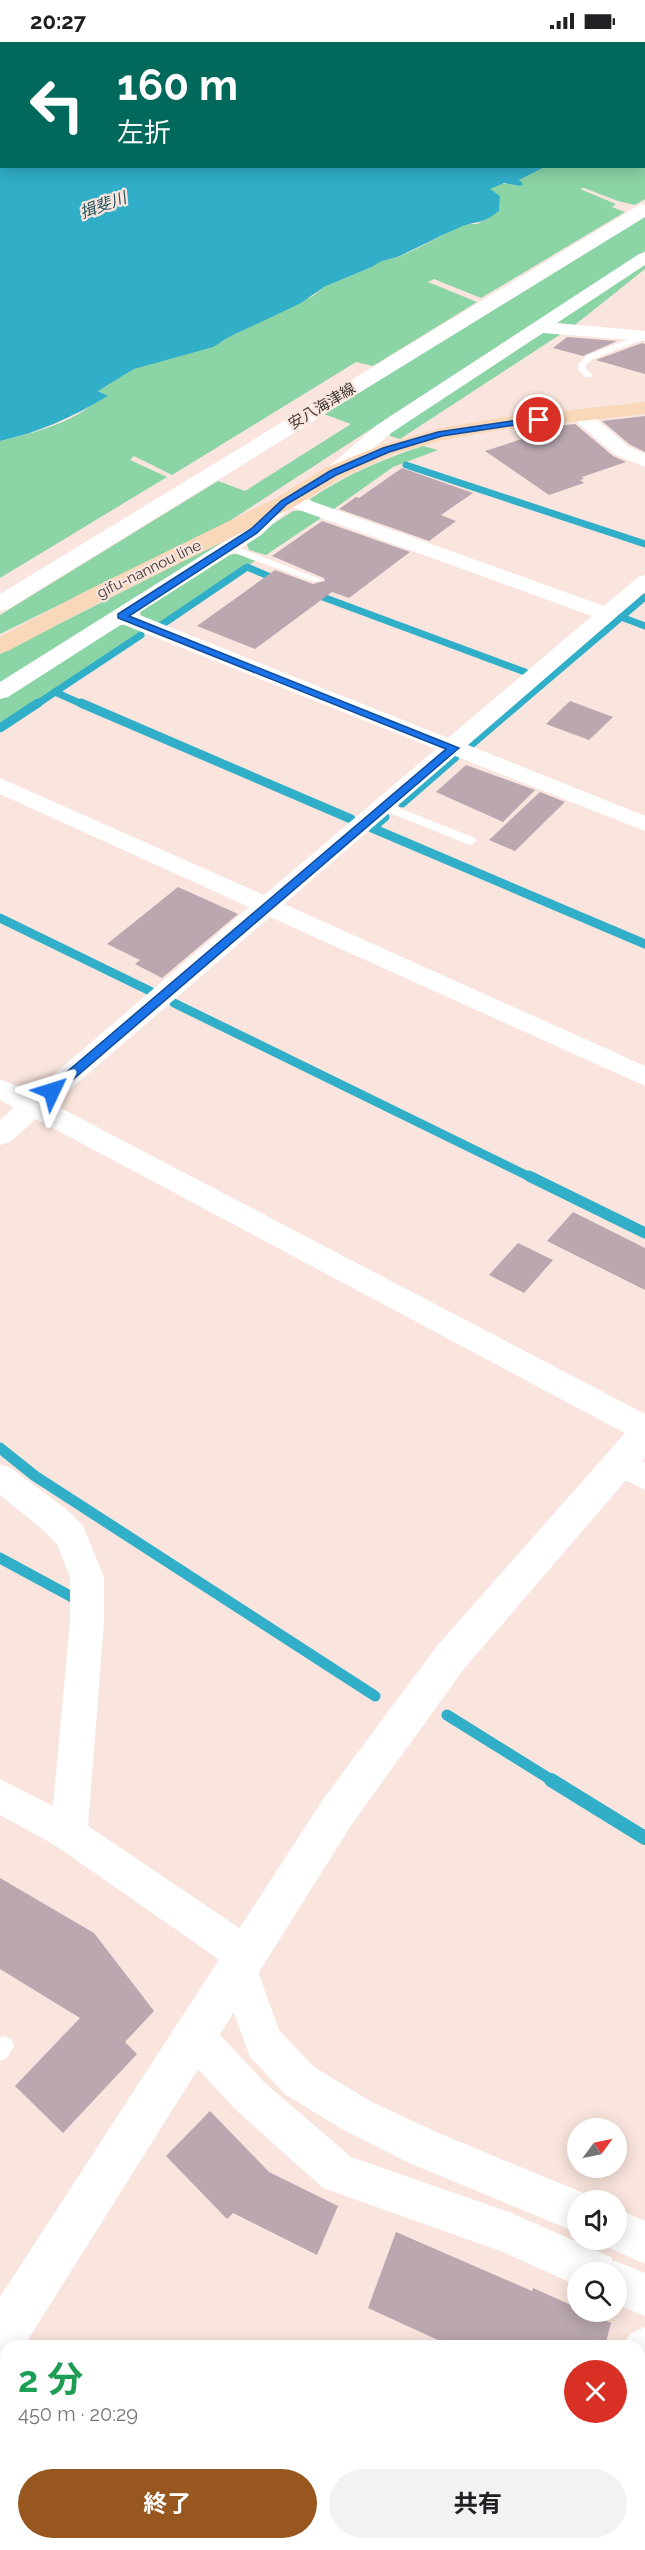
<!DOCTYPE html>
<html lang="ja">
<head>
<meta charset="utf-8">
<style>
  :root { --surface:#fff; --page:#f2f2f2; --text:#202124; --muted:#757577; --accent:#97571f }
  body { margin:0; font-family:Raleway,"Noto Sans JP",sans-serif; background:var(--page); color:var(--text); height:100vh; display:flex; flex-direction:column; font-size:22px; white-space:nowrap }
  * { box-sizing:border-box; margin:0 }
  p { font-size:20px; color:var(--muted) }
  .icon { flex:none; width:33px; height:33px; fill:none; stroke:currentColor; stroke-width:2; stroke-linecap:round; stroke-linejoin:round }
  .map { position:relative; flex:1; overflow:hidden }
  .drawer { position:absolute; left:0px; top:2298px; width:645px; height:210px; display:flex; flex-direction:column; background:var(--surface); border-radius:18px 18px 0 0; box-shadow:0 3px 15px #0003 }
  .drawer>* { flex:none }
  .banner { position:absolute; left:0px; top:0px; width:645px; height:126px; box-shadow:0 3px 15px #0003; background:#00695c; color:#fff; overflow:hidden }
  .needle { width:39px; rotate:57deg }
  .controls { position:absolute; left:567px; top:2076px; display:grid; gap:12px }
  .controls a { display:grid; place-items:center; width:60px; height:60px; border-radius:50%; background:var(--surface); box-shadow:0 3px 15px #0003; font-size:30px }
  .pin { position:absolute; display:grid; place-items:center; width:51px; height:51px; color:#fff; margin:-26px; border:3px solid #fff; border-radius:50%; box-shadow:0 2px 6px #0007 }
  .me { position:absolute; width:66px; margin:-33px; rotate:49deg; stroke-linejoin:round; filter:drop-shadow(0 0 4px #0008) }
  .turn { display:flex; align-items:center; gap:21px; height:126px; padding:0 18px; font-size:27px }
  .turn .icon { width:78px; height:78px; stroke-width:2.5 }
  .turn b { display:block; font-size:42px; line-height:51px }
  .round { display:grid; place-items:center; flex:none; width:63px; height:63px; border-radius:32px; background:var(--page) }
  .head { display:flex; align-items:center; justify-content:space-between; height:102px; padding:0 18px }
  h1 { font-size:36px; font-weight:700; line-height:45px; color:#1e9e55 }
  .primary-button { display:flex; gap:12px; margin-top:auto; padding:12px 18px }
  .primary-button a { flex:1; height:69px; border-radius:36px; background:var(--accent); color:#fff; font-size:24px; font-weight:700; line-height:69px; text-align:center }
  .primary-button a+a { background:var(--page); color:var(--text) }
  .status { display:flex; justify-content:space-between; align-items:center; height:42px; padding:0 30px; background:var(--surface); direction:ltr }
  .status svg { height:16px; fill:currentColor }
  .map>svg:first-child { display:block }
</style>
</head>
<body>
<div class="status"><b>20:27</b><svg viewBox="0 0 49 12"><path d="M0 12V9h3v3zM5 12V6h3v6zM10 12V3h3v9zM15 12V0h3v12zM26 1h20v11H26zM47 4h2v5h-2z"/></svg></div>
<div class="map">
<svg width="645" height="2508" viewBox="0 0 645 2508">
  <rect width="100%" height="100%" fill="#f9e5dd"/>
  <g fill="#8bd4a6">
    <path d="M645 63V157L635 163 618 159 584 146 580 147 616 162 612 165 625 170 481 256 434 237 428 240 477 260 373 324 356 320 172 433 134 414 130 418 167 435 0 536V399C32 392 84 378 103 351L98 349 134 327 222 300 231 294 313 254 324 245 374 224 378 220 399 215 424 203 456 186 469 182H477L499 169 500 154 489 147C498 139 510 142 520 144L519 138 545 125 644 124Z"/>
    <path d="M645 174V209L228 480 0 592V573L218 439 245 449 351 382 324 372Z"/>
    <path d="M645 220V227L571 286 555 281Z"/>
    <path d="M546 290 561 292 400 397 390 394V389L538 292Z"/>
    <path d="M423 404 438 408 393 425 331 469 314 463 310 457C346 433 382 417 423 404Z"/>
    <path d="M308 468 324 474 266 513 249 508 246 499 293 469Z"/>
    <path d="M230 495 234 497 0 644V612Z"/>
    <path d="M238 512 255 519 158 583 141 576 140 568 223 513Z"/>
    <path d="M113 583H132L145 588 0 683V656Z"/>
  </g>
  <g fill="#31aec8">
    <path d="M106 0H645V63L644 64V2L103 1Z"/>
    <path d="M0 41 2 124 545 125 519 138 523 142 520 144 504 141 490 147 500 154 499 169C480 184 474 178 456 187 437 195 419 205 400 214 391 218 381 217 374 224L324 245 301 261 231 294 213 305 134 327 98 349 108 354C72 375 41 390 0 399Z"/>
  </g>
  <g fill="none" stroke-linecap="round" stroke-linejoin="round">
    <g stroke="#31aec8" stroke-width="7">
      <path d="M406 423 645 502"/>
      <path d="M312 551 525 630"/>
      <path d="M621 575 645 584"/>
      <path d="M160 584 247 525 280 539"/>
      <path d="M55 650 141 593"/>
      <path d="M36 663 55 650 84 663"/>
      <path d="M518 663 645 555"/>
    </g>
    <g stroke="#31aec8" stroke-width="9">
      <path d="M81 661 351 777"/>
      <path d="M0 686 38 661"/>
      <path d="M471 702 519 661"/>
      <path d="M402 761 455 715"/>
      <path d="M385 775 372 786 645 902"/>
      <path d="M0 876 150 949"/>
      <path d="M174 961 532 1136"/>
    </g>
    <g stroke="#31aec8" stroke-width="11">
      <path d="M529 1134 645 1191"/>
      <path d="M0 1406 35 1434 375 1654"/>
      <path d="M0 1516 72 1555"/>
      <path d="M447 1673 553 1739"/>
    </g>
    <path stroke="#31aec8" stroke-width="14" d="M551 1738 645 1796"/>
  </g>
  <g fill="#baa7b0">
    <path d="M567 295 617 299 583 314 553 306Z"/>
    <path d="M642 301 645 302V332L596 318Z"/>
    <path d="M645 374V410L629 402 602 379Z"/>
    <path d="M575 382 613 414 626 420 582 435 584 437 580 438 584 441 549 453 485 409 565 383Z"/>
    <path d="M402 426 473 451 441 473 456 479 429 499 339 467 356 455 359 456Z"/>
    <path d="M322 479 410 510 349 556 332 550 255 607 197 584 275 528 313 542 325 539 324 536 272 514Z"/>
    <path d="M570 659 613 675 589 698 546 682Z"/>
    <path d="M466 723 535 748 503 780 436 750Z"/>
    <path d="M540 750 565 760 515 809 489 798Z"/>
    <path d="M178 845 238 872 162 936 135 922 140 918 107 902Z"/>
    <path d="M573 1170 645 1206V1248L547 1199Z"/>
    <path d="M518 1201 553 1218 524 1251 489 1233Z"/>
    <path d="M0 1836 94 1891 154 1969 125 2000 137 2012 63 2091 15 2044 80 1976 0 1927Z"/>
    <path d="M210 2069 269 2130 338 2164 317 2213 233 2171 227 2177 166 2114Z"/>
    <path d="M396 2190 532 2249 533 2246 578 2266V2270H585L611 2281 605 2304H451L368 2266Z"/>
  </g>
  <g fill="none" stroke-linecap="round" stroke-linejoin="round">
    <g fill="#fff" fill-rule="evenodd">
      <path d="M645 291V297L593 317 586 323V327L593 333 591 335H585L578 328V322L587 313Z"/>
      <path d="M224 503H232L323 538 314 540 224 507Z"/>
      <path d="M384 760 475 796 477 799 471 803 467 802 380 767V761Z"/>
      <path d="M4 1994 11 1997 14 2004 7 2016 0 2019V1996Z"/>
    </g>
    <g fill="#fff" fill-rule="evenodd">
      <path d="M645 211V223L557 281 645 289V299L543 291 391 391 340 435H326L323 431 326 427 377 383 639 212Z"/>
      <path d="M580 367 587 369 628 404 645 412V425L614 412 573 377 571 373 573 369Z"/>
      <path d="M289 451 604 564 638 535 645 533V550L468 703 645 774V789L455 714 284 862 645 1024V1044L270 875 53 1062 645 1372V1400L634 1396 36 1077 10 1100 0 1103V1078L14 1065 0 1058V1037L32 1051 249 865 0 752V736L264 853 436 707 122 582 8 655 0 657V640L247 485 277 457ZM291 465 592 574 448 696 137 572 261 493Z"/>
      <path d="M619 1408 645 1420V1448L608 1430 603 1421 608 1412Z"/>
      <path d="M0 1422 11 1426 66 1467 83 1484 104 1535V1580L88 1784 260 1900 265 1913 260 1926 257 1927 279 1988 314 2025 370 2059 436 2090 593 2155 594 2158H578V2191L407 2120 342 2087 286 2053 250 2015 218 1927 221 1919 56 1804 0 1773V1737L53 1764 70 1580V1535L57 1502 42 1487 0 1453Z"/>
      <path d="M194 1974 208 1980 265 2041 351 2115 509 2170 611 2215 613 2220 616 2219 645 2231V2274L616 2262V2230H578V2244L503 2210 323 2146 237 2069 180 2008 174 1994 180 1980Z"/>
      <path d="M616 2166 645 2179V2222L601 2202 599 2198H616Z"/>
      <path d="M645 2285V2335L639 2338V2304H622L630 2292Z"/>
      <path d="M0 2449 6 2452V2499L0 2496Z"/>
      <path d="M19 2502H71L73 2508H21Z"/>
      <path d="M509 2502H556L554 2508H507Z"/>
    </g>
    <path fill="#fff" fill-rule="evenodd" d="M645 1378V1416L463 1628 352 1782 24 2304H6V2319L0 2322V2255L324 1756 437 1604 633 1382Z"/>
    <path fill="#fff" fill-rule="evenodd" d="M645 162V175L8 567 0 569V552L639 163Z"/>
    <path fill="#f8d8b8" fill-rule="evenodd" d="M645 360V372L498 388 444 398 393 412 341 436 292 466 100 560 8 609 0 611V595L84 550 276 456 325 426 379 404 441 386 498 376Z"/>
  </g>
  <path fill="#1a73e8" stroke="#114b97" stroke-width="1.5" d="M539 375 542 376V379L442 394 389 410 336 433 287 462 257 491 129 574 459 706 56 1052H48L46 1049 48 1046 446 707 118 576V572L251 487 281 459 330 429 383 406 438 390Z"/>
  <g text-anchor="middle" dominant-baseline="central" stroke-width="4.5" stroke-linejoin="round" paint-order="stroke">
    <g font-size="15" fill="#433b38" stroke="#f9e5dd">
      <text transform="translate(322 364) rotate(-31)">安八海津線</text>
      <text transform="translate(149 527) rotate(-26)">gifu-nannou line</text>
    </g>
    <g font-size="16" font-style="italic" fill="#235561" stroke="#f9e5dd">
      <text transform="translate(103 163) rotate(-20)">揖斐川</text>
    </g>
  </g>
</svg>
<div class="controls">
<a><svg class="needle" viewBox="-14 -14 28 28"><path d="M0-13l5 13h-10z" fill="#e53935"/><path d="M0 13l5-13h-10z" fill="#757577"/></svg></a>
<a><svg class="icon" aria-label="sound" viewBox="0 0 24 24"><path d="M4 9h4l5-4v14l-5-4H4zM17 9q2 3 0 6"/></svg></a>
<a><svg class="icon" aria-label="search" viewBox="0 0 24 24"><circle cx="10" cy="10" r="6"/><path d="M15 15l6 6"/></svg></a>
</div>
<div class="pin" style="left:539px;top:378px;background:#d93025"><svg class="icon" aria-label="arrive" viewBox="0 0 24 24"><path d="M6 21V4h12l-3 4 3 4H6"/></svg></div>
<svg class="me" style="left:52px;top:1049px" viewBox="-20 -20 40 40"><path d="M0-17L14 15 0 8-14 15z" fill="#1a73e8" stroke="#fff" stroke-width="4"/></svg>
<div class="banner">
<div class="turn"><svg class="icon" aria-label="left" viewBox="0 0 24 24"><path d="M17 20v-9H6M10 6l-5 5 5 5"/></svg><div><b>160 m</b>左折</div></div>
</div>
<section class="drawer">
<div class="head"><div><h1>2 分</h1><p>450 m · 20:29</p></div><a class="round" style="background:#d93025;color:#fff"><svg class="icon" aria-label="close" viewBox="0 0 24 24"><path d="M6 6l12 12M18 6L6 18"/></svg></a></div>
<div class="primary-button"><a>終了</a><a>共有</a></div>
</section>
</div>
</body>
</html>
